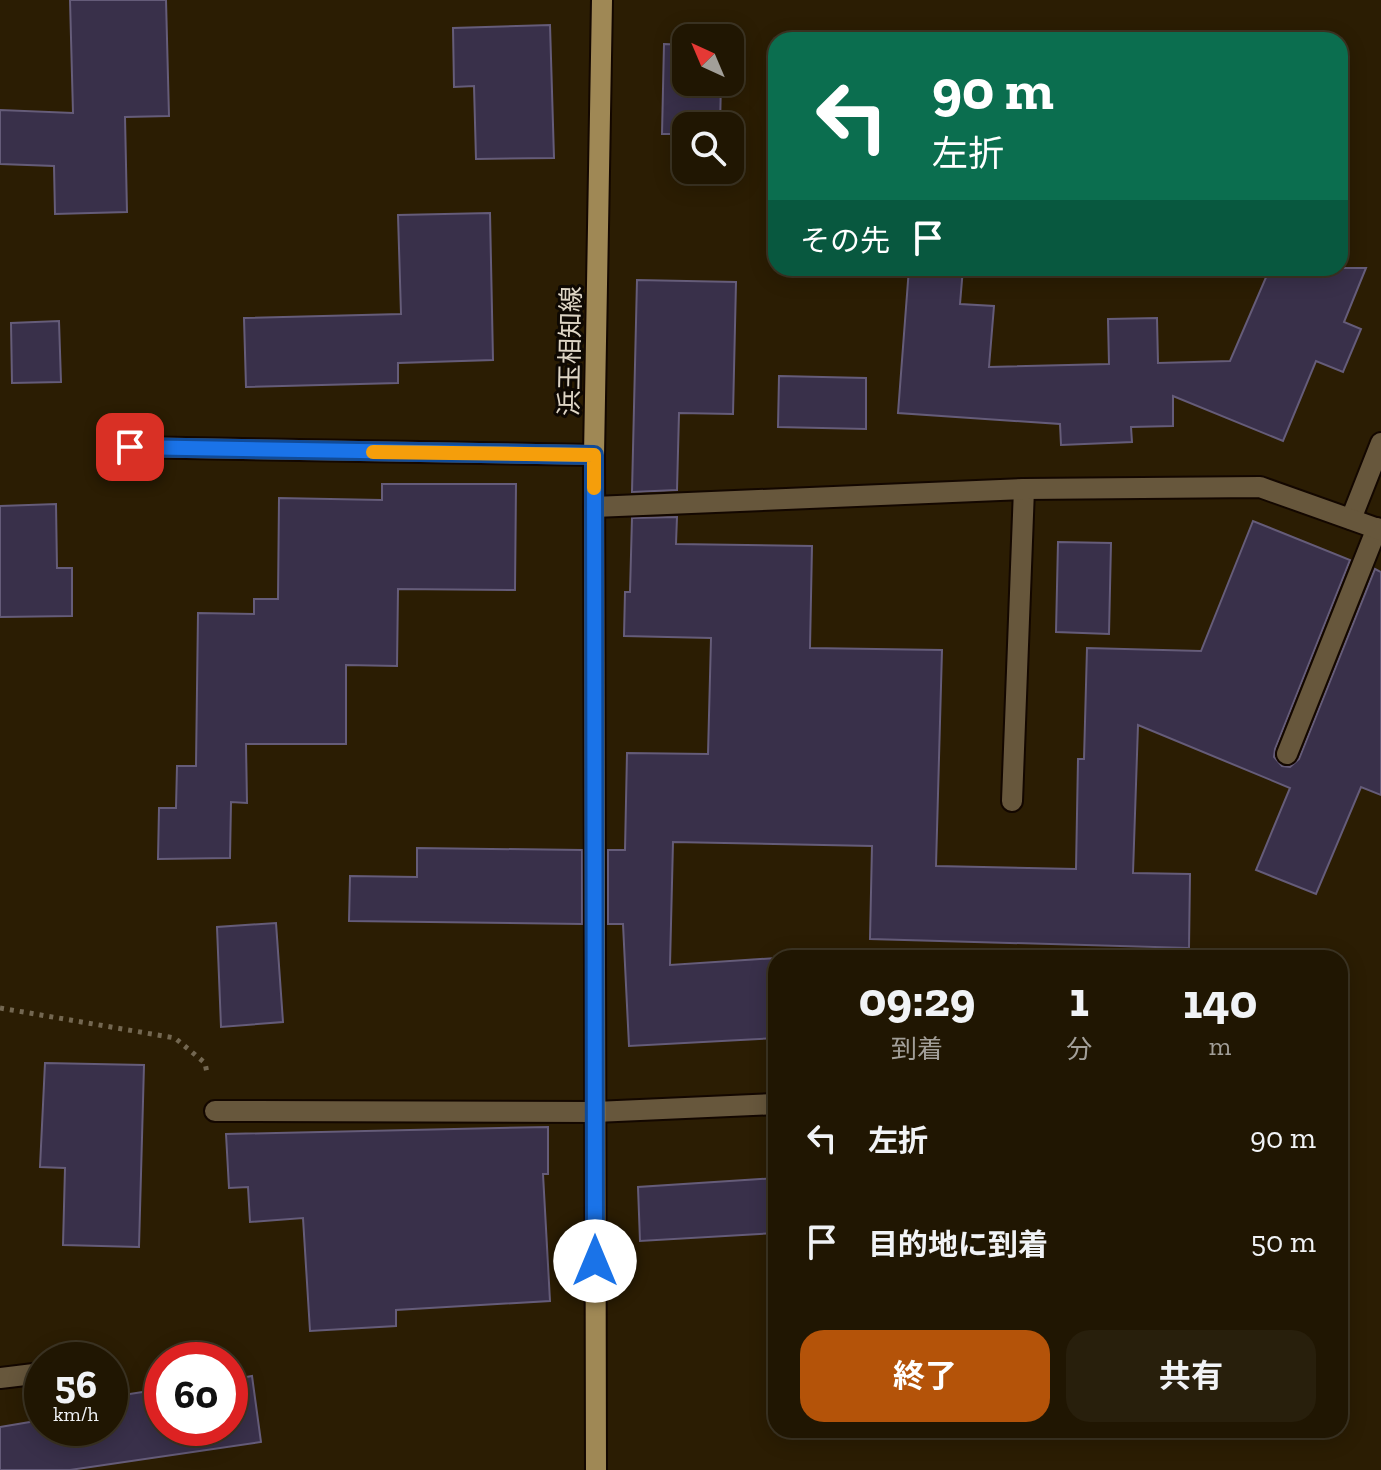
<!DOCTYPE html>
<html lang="ja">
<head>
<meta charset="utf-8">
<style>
  :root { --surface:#201602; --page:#281f0c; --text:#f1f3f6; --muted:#a29f99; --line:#3d3524; --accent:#b45309 }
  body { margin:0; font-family:"Zilla Slab","Noto Sans JP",serif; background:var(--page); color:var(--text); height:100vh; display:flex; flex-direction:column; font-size:30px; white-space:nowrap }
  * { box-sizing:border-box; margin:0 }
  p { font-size:26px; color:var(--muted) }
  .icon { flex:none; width:44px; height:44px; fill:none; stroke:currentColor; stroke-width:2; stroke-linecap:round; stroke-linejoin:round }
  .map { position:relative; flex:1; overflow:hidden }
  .drawer { position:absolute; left:768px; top:950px; width:580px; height:488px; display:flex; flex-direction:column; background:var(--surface); border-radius:24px; box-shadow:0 4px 20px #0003,0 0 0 2px var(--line) }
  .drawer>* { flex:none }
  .hud { position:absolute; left:768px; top:32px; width:580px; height:244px; border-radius:24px; box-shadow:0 4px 20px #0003,0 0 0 2px var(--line); background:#0b6e4f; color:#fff; overflow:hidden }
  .needle { width:52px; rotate:316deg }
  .controls { position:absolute; left:672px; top:24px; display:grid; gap:16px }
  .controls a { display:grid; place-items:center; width:72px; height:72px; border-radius:16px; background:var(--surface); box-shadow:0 4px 20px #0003,0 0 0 2px var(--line); font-size:40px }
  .speed { position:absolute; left:24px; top:1342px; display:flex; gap:16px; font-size:40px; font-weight:700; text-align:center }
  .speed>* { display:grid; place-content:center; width:104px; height:104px; border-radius:50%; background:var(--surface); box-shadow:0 4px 20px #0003,0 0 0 2px var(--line); line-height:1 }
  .speed small { font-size:20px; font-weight:400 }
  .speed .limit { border:12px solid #d22; background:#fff; color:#111 }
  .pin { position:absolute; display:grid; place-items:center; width:68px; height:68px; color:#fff; margin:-34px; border-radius:16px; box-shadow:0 4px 12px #0006 }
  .me { position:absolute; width:88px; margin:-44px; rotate:0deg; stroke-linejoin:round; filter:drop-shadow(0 0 6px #0008) }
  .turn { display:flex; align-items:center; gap:28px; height:168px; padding:0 32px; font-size:36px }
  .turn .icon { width:104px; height:104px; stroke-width:2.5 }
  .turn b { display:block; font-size:56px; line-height:68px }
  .then { display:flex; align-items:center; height:76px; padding:0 32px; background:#0003; gap:16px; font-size:30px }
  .eta { display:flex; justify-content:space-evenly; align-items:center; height:136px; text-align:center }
  .eta b { font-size:48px; font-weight:700; line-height:56px }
  .primary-button { display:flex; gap:16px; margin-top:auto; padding:16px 32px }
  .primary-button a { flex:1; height:92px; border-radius:24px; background:var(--accent); color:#fff; font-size:32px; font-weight:700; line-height:92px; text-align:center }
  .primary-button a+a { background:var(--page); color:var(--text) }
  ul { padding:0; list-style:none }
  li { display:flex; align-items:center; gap:24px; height:104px; padding:0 32px }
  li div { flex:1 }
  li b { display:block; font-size:30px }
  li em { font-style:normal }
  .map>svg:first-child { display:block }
</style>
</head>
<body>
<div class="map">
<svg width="1381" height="1470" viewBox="0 0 1381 1470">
  <rect width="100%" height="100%" fill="#2b1d03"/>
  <g fill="#39304a" stroke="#655c79" stroke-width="2">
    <path d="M70 0H166L169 116 125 117 127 212 55 214 54 166 0 164V110L73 113Z"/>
    <path d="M550 25 554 158 476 159 474 86 454 87 453 28Z"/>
    <path d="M664 44 686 45V82H721L720 126H686V134H662Z"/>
    <path d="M490 213 493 360 398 363V383L246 387 244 318 401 314 398 215Z"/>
    <path d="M909 268H963L960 304 994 306 989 367 1109 364 1108 319 1157 318 1158 363 1230 361 1270 268H1366L1344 322 1361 329 1343 372 1316 361 1283 441 1173 396V426L1131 427 1132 442 1061 445 1060 424 898 413Z"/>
    <path d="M637 280 736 282 733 414 679 413 677 490 632 492Z"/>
    <path d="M59 321 61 382 12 383 11 323Z"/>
    <path d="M779 376 866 378V429L778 427Z"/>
    <path d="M382 484H516L515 590 398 589 397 666 346 665V744H246L247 803 231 802 230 858 158 859 159 808H176L177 766H196L198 613 254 614V599H278L279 498 382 500Z"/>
    <path d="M56 504 57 568H72V616L0 617V506Z"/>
    <path d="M677 517 676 544 812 546 810 648 942 650 936 866 1076 869 1078 759H1084L1087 648 1201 651 1253 521 1350 560 1275 749 1274 757 1282 766 1290 767 1299 759 1375 569 1381 572V795L1361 787 1316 894 1256 870 1290 788 1138 725 1133 873 1190 874 1189 948 870 939 872 846 673 842 670 965 776 958V1038L629 1046 623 924H608V850H625L627 753 708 754 711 638 624 636 625 592H630L632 518Z"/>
    <path d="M1058 542 1111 543 1109 634 1056 632Z"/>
    <path d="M417 848 582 850V924L349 921 350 876 417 877Z"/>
    <path d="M276 923 283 1022 221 1027 217 927Z"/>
    <path d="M45 1063 144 1065 139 1247 63 1245 65 1168 40 1167Z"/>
    <path d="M548 1127V1174H543L550 1301 396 1310V1326L310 1331 303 1218 250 1222 248 1187 229 1188 226 1134Z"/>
    <path d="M776 1178V1233L640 1241 638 1187Z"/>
    <path d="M252 1376 261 1442 70 1470H0V1427L42 1420V1428H110V1397L162 1389V1428H230V1380Z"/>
  </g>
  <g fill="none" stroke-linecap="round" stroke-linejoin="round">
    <defs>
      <g id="lane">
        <path d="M130 447 594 455"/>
        <path d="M1351 519 1381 443"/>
        <path d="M1287 754 1377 528"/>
        <path d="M1012 801 1024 489"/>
        <path d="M215 1111 595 1112 776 1104"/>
      </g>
      <g id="street">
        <path d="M594 507 1024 489 1260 487 1381 530"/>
        <path d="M0 1378 42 1373"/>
      </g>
      <path id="primary" d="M596 1470 594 455 602 0"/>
    </defs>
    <use href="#lane" stroke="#130700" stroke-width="24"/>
    <use href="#street" stroke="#130700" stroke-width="24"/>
    <use href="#primary" stroke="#130700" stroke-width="24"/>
    <path stroke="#736751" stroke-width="5" stroke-dasharray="4 6" stroke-linecap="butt" d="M0 1008 175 1038 205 1063 207 1073"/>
    <use href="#lane" stroke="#67573c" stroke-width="20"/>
    <use href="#street" stroke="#67573c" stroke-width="20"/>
    <use href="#primary" stroke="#9f8855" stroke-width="20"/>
  </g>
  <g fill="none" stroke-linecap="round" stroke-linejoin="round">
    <defs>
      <path id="route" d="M130 447 594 455 595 1261"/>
    </defs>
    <use href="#route" stroke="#114b97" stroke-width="20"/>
    <use href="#route" stroke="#1a73e8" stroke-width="14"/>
    <path stroke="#f59e0b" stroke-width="14" d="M373 452 594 455V488"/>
  </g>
  <g text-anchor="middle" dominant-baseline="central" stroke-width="6" stroke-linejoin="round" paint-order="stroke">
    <g font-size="26" fill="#ded5c5" stroke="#0e0802">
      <text transform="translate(570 351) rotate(-89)">浜玉相知線</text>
    </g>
  </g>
</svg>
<div class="controls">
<a><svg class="needle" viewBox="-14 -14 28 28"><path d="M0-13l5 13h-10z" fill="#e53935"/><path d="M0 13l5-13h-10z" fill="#a29f99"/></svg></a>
<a><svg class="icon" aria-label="search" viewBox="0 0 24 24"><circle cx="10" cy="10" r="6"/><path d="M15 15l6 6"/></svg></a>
</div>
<div class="speed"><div>56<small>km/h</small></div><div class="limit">60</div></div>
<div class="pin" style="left:130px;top:447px;background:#d93025"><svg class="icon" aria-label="arrive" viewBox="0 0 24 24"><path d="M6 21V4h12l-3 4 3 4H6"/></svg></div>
<svg class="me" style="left:595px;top:1261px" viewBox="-20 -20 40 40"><circle r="19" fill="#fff"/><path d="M0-13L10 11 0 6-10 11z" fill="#1a73e8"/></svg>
<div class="hud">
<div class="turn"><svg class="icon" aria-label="left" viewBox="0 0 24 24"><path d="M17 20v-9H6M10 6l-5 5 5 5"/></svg><div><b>90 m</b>左折</div></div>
<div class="then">その先<svg class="icon" aria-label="arrive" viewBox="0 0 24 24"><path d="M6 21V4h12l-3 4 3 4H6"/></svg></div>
</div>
<section class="drawer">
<div class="eta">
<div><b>09:29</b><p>到着</p></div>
<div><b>1</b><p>分</p></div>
<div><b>140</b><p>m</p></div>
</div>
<ul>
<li><svg class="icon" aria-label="left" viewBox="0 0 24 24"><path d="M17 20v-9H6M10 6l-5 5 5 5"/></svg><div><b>左折</b></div><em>90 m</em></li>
<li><svg class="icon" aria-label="arrive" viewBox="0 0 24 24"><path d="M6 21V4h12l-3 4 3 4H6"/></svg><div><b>目的地に到着</b></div><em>50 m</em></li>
</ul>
<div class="primary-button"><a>終了</a><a>共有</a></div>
</section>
</div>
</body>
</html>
